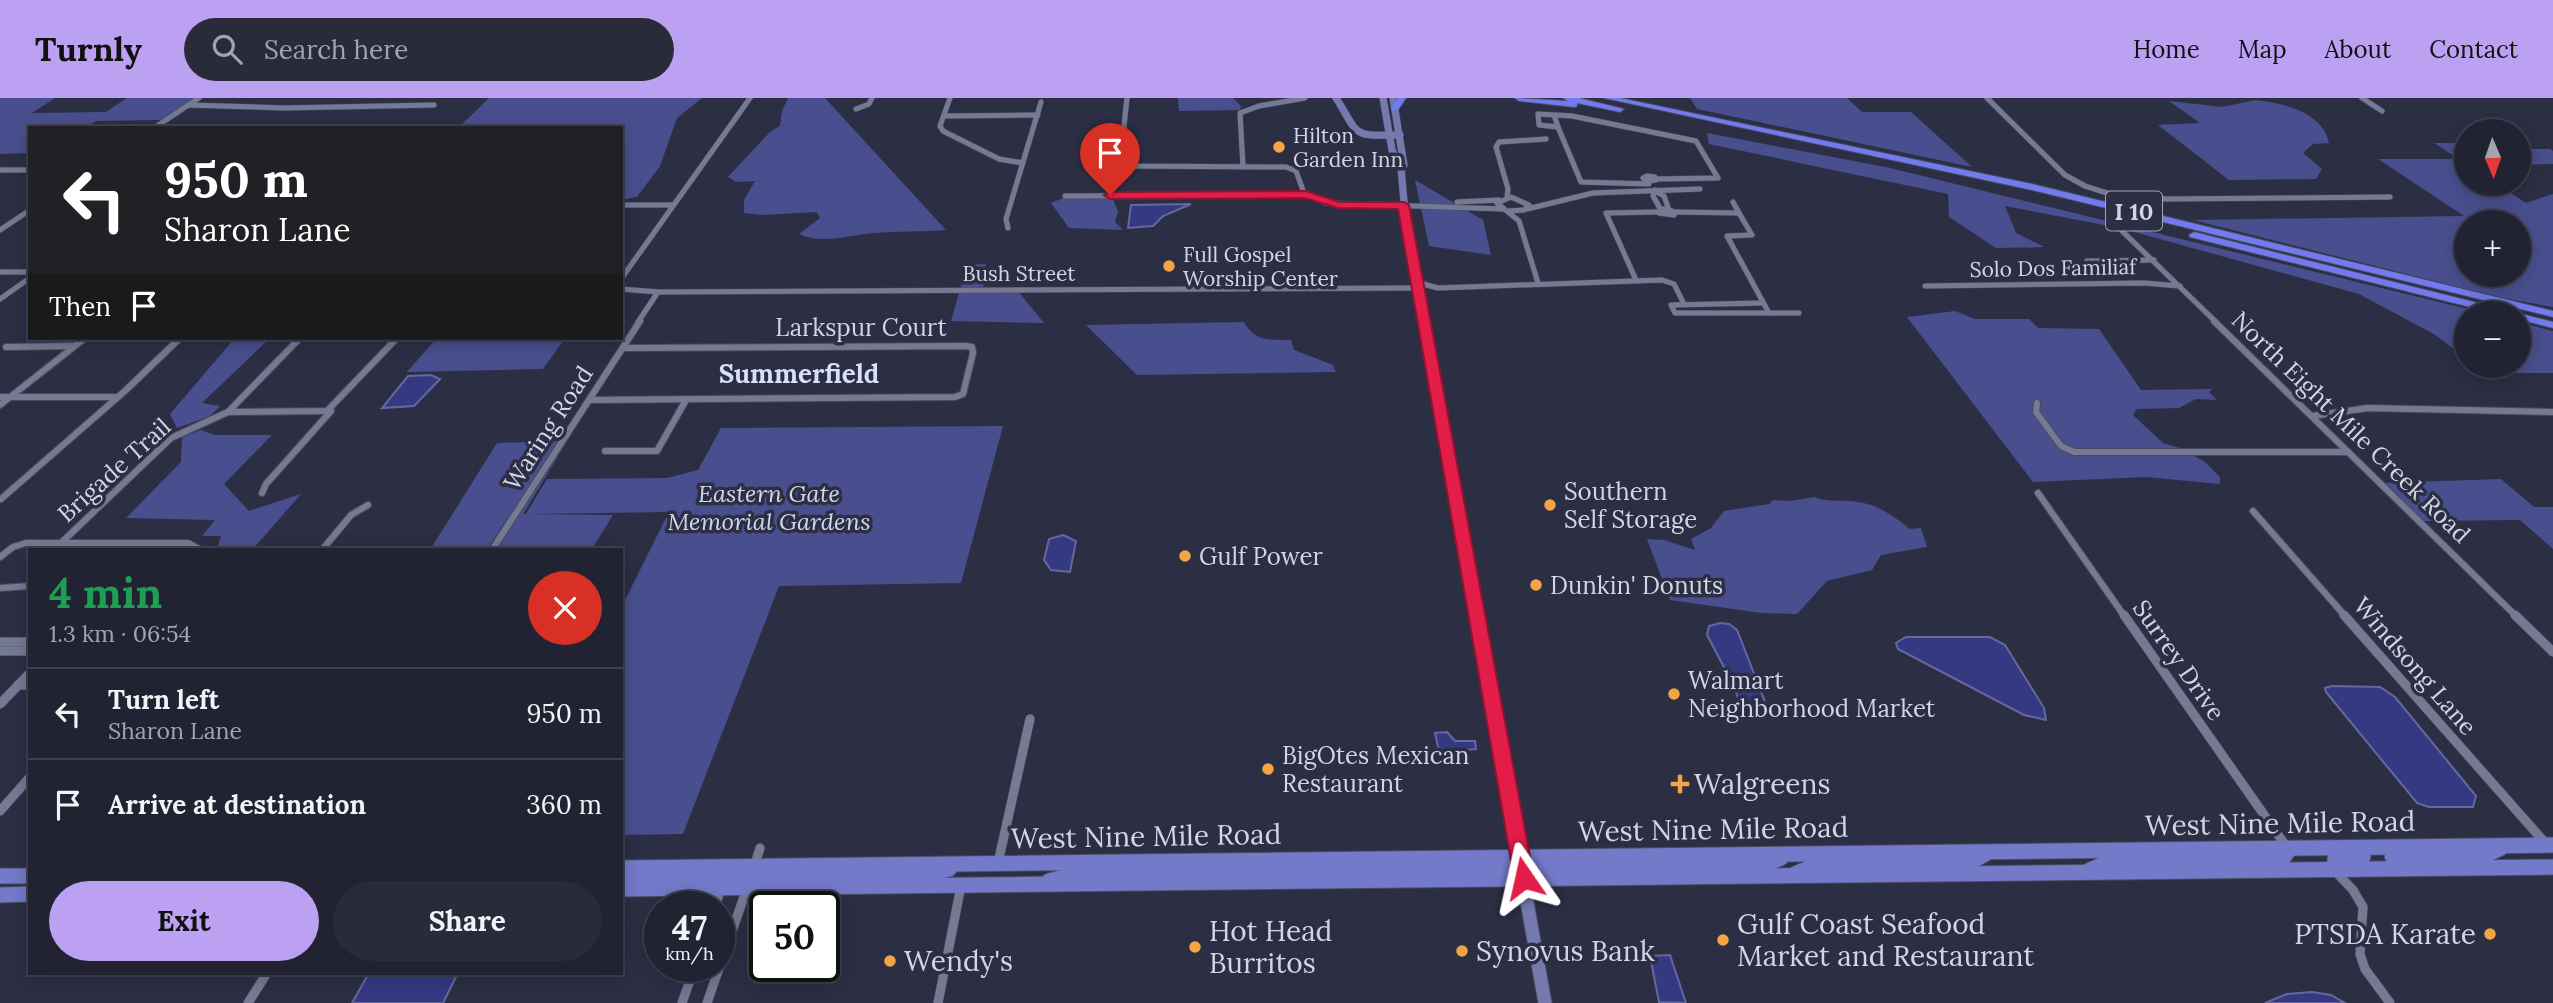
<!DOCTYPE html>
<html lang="en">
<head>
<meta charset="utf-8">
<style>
  :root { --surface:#212333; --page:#292b3b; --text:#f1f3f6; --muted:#a2a4ac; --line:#3e404e; --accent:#bca0f2 }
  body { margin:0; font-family:Lora,serif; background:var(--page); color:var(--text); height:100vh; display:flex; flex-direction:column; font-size:26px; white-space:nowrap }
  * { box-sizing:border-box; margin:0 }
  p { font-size:23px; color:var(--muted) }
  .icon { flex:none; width:38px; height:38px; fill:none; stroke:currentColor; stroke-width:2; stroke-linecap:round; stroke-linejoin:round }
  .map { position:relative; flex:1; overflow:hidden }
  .panel { position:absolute; left:28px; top:450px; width:595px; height:427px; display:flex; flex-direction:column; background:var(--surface); border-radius:0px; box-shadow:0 4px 18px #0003,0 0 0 2px var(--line) }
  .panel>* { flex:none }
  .hud { position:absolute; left:28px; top:28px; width:595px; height:214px; border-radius:0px; box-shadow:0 4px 18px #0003,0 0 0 2px var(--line); background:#202124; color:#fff; overflow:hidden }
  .needle { width:46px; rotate:178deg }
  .controls { position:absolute; left:2454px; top:21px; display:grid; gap:14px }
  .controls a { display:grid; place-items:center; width:77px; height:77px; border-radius:50%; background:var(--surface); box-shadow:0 4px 18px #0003,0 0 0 2px var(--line); font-size:35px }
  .speed { position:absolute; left:644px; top:793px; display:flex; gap:14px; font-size:35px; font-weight:700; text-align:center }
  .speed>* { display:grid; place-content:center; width:91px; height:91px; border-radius:50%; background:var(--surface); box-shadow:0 4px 18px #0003,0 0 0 2px var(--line); line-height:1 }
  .speed small { font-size:18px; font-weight:400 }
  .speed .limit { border:4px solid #111; border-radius:10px; background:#fff; color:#111 }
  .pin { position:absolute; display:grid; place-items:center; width:60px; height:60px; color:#fff; margin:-72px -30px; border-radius:50% 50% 50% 0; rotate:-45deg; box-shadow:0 0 7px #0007 }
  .pin .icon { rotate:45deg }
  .me { position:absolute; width:77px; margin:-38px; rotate:349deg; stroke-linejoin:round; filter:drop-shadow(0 0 5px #0008) }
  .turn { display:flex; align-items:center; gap:24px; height:147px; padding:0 21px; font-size:32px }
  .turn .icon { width:91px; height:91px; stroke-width:2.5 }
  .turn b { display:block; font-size:49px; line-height:60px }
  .then { display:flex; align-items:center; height:66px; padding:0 21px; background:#0003; gap:14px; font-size:26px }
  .round { display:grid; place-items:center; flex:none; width:74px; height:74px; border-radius:37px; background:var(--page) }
  .overview { display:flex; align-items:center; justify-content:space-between; height:119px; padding:0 21px }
  h1 { font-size:42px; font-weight:700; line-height:52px; color:#1e9e55 }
  .action { display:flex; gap:14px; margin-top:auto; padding:14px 21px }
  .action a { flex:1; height:80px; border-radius:42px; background:var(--accent); color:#111; font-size:28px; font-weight:700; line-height:80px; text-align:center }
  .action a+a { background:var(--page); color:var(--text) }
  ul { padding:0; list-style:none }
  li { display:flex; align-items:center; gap:21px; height:91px; padding:0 21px; border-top:2px solid var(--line) }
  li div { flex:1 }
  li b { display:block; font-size:26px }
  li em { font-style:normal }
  header { display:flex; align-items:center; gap:42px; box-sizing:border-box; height:98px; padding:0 35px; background:var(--accent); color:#111 }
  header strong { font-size:33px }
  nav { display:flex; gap:38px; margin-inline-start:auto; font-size:24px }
  .search { width:490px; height:63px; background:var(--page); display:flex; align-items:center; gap:18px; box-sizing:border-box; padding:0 24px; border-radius:38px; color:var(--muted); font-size:26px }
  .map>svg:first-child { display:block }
</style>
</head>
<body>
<header>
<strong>Turnly</strong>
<div class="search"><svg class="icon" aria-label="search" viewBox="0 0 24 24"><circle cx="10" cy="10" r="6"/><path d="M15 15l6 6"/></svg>Search here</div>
<nav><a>Home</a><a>Map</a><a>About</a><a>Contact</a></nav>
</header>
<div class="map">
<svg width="2553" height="905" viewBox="0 0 2553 905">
  <rect width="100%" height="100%" fill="#2c2f44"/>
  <g fill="#494f8e" fill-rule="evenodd">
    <path d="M0 0H55L32 15 106 14 127 0H196L163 22 96 23 85 30H30V55L0 56Z"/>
    <path d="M489 0H702L677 20 660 68 637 99 621 102V30H458Z"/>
    <path d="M788 0H825L946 132C922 134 898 133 874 135 848 137 824 147 799 136L820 120 817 114 763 117 744 115V102L755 83 736 84 728 79 770 34 780 28 782 13Z"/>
    <path d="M1178 0H1233L1241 8 1240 12 1179 13Z"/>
    <path d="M1690 0H1847L1862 14H1911L1972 69 1697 11Z"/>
    <path d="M2256 2C2283 5 2323 14 2329 45L2313 46 2303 55 2322 71 2316 81 2229 82 2158 27 2200 25 2169 3 2222 9Z"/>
    <path d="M1707 35 1890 70 2484 215H2466V260L2434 236 2359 196 2120 130 2005 108 2016 135 2044 149 1996 150 1949 119 1948 96 1709 46Z"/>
    <path d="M2434 45H2466V86H2497L2526 105 2553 96V209L2502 200 2193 122 2464 118 2378 61H2459ZM2466 124H2518V177H2466Z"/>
    <path d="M2518 51H2550L2553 53V66L2518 67Z"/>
    <path d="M1415 82 1483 122 1491 157 1429 148Z"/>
    <path d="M1066 99H1112L1118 113 1115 124 1123 132 1069 130 1051 105Z"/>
    <path d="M986 166 983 191H1016L1044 225 951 223 967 167Z"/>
    <path d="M1955 213 1975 221H2029L2038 230 2099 231 2141 292 2212 291 2209 294 2217 302 2196 301 2179 310 2137 311 2133 317 2163 345 2180 350 2205 364 2220 379V386L2146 379 2033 384 1907 219Z"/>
    <path d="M1244 224C1255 245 1270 241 1291 242L1294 252 1333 267 1336 274 1137 277 1086 227Z"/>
    <path d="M2518 224 2553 233V275H2517L2480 268H2518Z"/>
    <path d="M235 240H270L202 305 220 308 210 318 177 330 170 316Z"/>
    <path d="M437 240H565L543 271 407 274Z"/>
    <path d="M1003 328 961 485 779 488 683 736 621 737V510L669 414 526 416 547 381 667 380 698 372 721 330Z"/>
    <path d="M201 332 215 337H272L224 386 249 413 301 396 253 451H217L221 438H202L215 422 126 420 181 364 182 339Z"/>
    <path d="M568 342 523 416 613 417 592 451H496Z"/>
    <path d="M560 343 487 451 430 452 497 345Z"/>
    <path d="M2501 381 2534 409H2553V451L2520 422 2423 423 2384 385Z"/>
    <path d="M1814 399C1826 404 1835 402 1848 403 1874 404 1890 415 1910 431L1921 430 1927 449 1881 457 1872 472 1827 483 1797 516 1761 515 1670 502 1647 441 1664 442 1695 452 1691 441 1711 430 1724 413 1769 406 1773 402 1791 403Z"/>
  </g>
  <g fill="#353982" stroke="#64689f" stroke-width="2">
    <path d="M1191 106 1163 118 1153 128 1128 130 1131 107Z"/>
    <path d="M431 277 440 281 414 308 382 310 408 278Z"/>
    <path d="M1063 437 1076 443 1070 474 1051 472 1044 462 1049 441Z"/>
    <path d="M1720 525 1729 526 1737 532 1767 609 1764 613 1752 615 1741 610 1734 588 1707 537 1709 528Z"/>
    <path d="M1906 539H1990L2005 547 2044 610 2046 622 2024 617 1898 551 1896 545Z"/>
    <path d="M2332 588 2380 589 2395 599 2476 698 2473 709H2429L2417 705 2326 594 2325 590Z"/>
    <path d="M1447 634 1455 643H1475L1476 651 1439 654 1435 635Z"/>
    <path d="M1670 857 1686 905 1659 904 1650 858Z"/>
    <path d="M369 875H458L443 905H352Z"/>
    <path d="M2312 894 2331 897 2345 905H2265L2287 896Z"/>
  </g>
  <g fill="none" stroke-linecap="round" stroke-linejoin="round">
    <defs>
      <g id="street-far2">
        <path d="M950 0 940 28 943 33 999 61 1023 65"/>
        <path d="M1127 0 1120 65 1126 68 1286 69 1296 73 1304 95 1326 105 1503 111"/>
        <path d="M1987 0 2065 77 2085 88 2107 95 2166 101 2390 99"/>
        <path d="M2362 0 2382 13"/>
        <path d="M188 7 285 10 434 7"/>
        <path d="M856 11 869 6 872 0"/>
        <path d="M1554 17 1558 29 1539 27 1538 16 1572 18 1696 43 1718 80 1656 81"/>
        <path d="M945 18 1038 17"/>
        <path d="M1558 29 1581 84 1649 86"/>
        <path d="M154 30 199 0"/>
        <path d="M1243 69 1240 15 1259 8 1305 0"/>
        <path d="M0 72H30"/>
        <path d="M1647 78 1655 79 1656 82 1646 83 1643 80Z"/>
        <path d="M1655 92 1653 98 1661 112"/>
        <path d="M1657 94 1664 98 1669 112"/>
        <path d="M1065 98 1306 97"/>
        <path d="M1507 100 1508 91 1496 49 1499 44 1546 41"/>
        <path d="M1457 104 1499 102"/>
        <path d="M1733 104 1739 115"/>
        <path d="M621 107H673"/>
        <path d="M1527 111 1593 95 1700 91"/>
        <path d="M1663 111 1672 113 1674 117 1659 115Z"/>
        <path d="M1508 113 1524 112 1529 107 1511 99 1497 105 1519 123 1538 185"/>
        <path d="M1674 114 1739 115 1752 137 1727 138 1769 215H1799"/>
        <path d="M1008 130 1006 121 1041 4"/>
        <path d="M0 132 30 112"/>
        <path d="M2121 132 2216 224"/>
        <path d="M2087 163 2154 162"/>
        <path d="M0 174H30"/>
        <path d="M621 181 750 0"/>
        <path d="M1636 182 1606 115 1658 114"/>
        <path d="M1416 184 1438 190 1662 182 1674 186 1683 204"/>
        <path d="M1925 188 2144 185 2180 188"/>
        <path d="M621 191 658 194 1417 190"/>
        <path d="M0 201 30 180"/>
        <path d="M1763 205 1671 207 1675 215H1769"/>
        <path d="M638 224 658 194"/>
      </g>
      <g id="street-far1">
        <path d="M2214 223 2517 519"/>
        <path d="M6 249 73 248"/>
        <path d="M0 299H117"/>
        <path d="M590 302 955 299 963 296 973 255 972 249 965 248 624 250"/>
        <path d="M2037 305 2036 314 2061 348 2074 354H2348"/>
        <path d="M0 307 85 240"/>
        <path d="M228 314 327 313 397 240"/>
        <path d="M2312 318 2368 310 2553 314"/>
        <path d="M605 353H657L686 302"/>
        <path d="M262 395 266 386 331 313"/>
        <path d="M2038 395 2125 519"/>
        <path d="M1 401 126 292 180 240"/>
        <path d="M2253 413 2346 519"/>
        <path d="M61 445 171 340 228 314 300 240"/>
        <path d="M322 452 351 417 368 407"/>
        <path d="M492 452 640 223"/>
        <path d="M0 459 13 449 26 445H188L199 451"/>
        <path d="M0 490 30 488"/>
      </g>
      <g id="street">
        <path d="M2124 517 2288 751"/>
        <path d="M2344 517 2547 747"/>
        <path d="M2515 517 2553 554"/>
        <path d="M0 544H30"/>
        <path d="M0 553H30"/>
        <path d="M18 587H30"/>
        <path d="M0 606 30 575"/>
        <path d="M0 713 30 679"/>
        <path d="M998 765 1030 621"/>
        <path d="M754 769 760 750"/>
        <path d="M2334 772 2353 792 2363 809 2360 856 2365 871 2390 905"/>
        <path d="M715 808 721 791"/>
        <path d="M248 905 267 875"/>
        <path d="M682 905 695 868"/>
        <path d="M707 905 747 790"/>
        <path d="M938 905 961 788"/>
      </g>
      <g id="secondary-far2">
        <path d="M1336 0C1360 38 1350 38 1400 37"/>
        <path d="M1383 0 1392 52 1401 70"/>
        <path d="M1393 0 1404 67 1401 70 1406 126 1424 224"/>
      </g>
      <path id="secondary-far1" d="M1423 223 1476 519"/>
      <path id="secondary" d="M1476 517 1545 905"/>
      <g id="primary">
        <path d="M2392 758 2486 757 2501 750"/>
        <path d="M621 770 2553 747"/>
        <path d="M2334 771 2335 761 2363 759"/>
        <path d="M2090 772 2111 763 2270 761 2284 759 2289 752"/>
        <path d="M1795 776 1816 767 1971 764 1985 756"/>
        <path d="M0 778H30"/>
        <path d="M621 780 740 776"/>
        <path d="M1524 780 1533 771 1542 769 1764 767 1781 760"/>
        <path d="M1049 783 1075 776 1497 772 1514 769 1520 760"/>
        <path d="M725 788 751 778 931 776 949 771"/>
        <path d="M621 791 2553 769"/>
        <path d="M0 797 30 796"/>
      </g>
      <g id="highway">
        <path d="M1398 0H1406L1398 12H1392L1391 10Z"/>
        <path d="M1515 0 1568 3 1563 0H1579L1624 11 1620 14 1577 5V8L1574 9 1519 3Z"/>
        <path d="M1604 0H1620L2032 86 2553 213V219L2032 92Z"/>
        <path d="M2194 134 2510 213 2512 215H2494L2190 139 2189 137Z"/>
        <path d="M2516 215H2518L2553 224V230L2518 221V215Z"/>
      </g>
    </defs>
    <use href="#street-far2" stroke="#494c5e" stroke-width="6"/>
    <use href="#street-far1" stroke="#494c5e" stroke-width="8"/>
    <use href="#street" stroke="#494c5e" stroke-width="10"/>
    <use href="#secondary-far2" stroke="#494c5e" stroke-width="8"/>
    <use href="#secondary-far1" stroke="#494c5e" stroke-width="11"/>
    <use href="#secondary" stroke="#494c5e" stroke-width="15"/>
    <use href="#primary" stroke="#494c5e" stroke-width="17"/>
    <use href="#highway" stroke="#494c5e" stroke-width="2"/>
    <use href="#street-far2" stroke="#757a92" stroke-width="5"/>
    <use href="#street-far1" stroke="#757a92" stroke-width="6"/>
    <use href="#street" stroke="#757a92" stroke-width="9"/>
    <use href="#secondary-far2" stroke="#747aae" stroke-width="7"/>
    <use href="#secondary-far1" stroke="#747aae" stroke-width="10"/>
    <use href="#secondary" stroke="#747aae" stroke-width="13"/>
    <use href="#primary" stroke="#737aca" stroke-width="15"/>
    <use href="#highway" fill="#727aef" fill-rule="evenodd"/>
  </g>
  <path fill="#e11d48" stroke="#92132f" stroke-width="2" d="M1306 93 1339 104H1404L1409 107 1534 780 1531 786 1524 788 1517 786 1514 780 1398 111 1338 110 1305 100 1110 101 1104 97 1110 94Z"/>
  <g fill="#f4a444" stroke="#2c2f44" stroke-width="2.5">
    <circle cx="1279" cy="49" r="7"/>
    <circle cx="1169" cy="168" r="7"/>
    <circle cx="1550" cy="407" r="7"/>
    <circle cx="1185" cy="458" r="7"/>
    <circle cx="1536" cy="487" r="7"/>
    <circle cx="1674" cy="596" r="7"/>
    <circle cx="1268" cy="671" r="7"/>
    <path d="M1676.5 675.5h7v7h7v7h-7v7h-7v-7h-7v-7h7z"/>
    <circle cx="2490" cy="836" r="7"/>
    <circle cx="1723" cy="842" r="7"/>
    <circle cx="1195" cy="849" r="7"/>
    <circle cx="1462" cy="853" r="7"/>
    <circle cx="890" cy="863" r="7"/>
  </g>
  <g text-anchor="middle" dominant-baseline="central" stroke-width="7" stroke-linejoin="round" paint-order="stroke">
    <g font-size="21" fill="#d2d5e2" stroke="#2c2f44" text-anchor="start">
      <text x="1293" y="37">Hilton<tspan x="1293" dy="24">Garden Inn</tspan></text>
      <text x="1183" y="156">Full Gospel<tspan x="1183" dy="24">Worship Center</tspan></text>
    </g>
    <g font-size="21" fill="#d2d5e2" stroke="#2c2f44">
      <text transform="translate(2053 170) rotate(-1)">Solo Dos Familiaf</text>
      <text x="1019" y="175">Bush Street</text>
    </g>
    <rect fill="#2c2f44" stroke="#a0a3b3" stroke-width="2" x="2106" y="93.5" width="56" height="39" rx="5"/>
    <g font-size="23" font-weight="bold" fill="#d2d5e2">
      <text x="2134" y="113">I 10</text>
    </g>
    <g font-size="24" fill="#d2d5e2" stroke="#2c2f44">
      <text x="861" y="229">Larkspur Court</text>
      <text transform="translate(2351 329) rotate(44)">North Eight Mile Creek Road</text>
      <text transform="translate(548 330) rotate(-57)">Waring Road</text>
      <text transform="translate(114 372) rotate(-42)">Brigade Trail</text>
      <text transform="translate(2179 562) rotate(55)">Surrey Drive</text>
      <text transform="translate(2415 568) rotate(49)">Windsong Lane</text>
    </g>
    <g font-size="24" fill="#d2d5e2" stroke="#2c2f44" text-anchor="start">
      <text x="1564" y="393">Southern<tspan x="1564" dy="28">Self Storage</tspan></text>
      <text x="1199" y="458">Gulf Power</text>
      <text x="1550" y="487">Dunkin' Donuts</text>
      <text x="1688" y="582">Walmart<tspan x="1688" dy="28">Neighborhood Market</tspan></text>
      <text x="1282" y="657">BigOtes Mexican<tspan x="1282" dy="28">Restaurant</tspan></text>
    </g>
    <g font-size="24" font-style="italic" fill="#d1d5eb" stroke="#2c2f44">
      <text x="769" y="395">Eastern Gate<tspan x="769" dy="28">Memorial Gardens</tspan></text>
    </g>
    <g font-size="26" font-weight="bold" fill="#d9def9" stroke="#2c2f44">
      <text x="799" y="275">Summerfield</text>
    </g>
    <g font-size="28" fill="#d2d5e2" stroke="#2c2f44" text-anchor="start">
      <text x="1694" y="686">Walgreens</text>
      <text x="1737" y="826">Gulf Coast Seafood<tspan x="1737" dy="32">Market and Restaurant</tspan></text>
      <text x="1209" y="833">Hot Head<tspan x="1209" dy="32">Burritos</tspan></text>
      <text x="2476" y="836" text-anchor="end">PTSDA Karate</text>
      <text x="1476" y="853">Synovus Bank</text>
      <text x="904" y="863">Wendy's</text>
    </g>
    <g font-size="28" fill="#d2d5e2" stroke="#2c2f44">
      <text transform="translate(2280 725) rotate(-1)">West Nine Mile Road</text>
      <text transform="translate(1713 731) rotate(-1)">West Nine Mile Road</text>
      <text transform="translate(1146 738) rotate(-1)">West Nine Mile Road</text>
    </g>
  </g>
</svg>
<div class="controls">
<a><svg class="needle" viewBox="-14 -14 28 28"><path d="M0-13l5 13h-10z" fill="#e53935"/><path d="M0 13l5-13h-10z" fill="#a2a4ac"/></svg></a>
<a>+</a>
<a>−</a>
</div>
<div class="speed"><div>47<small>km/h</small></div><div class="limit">50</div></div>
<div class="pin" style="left:1110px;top:97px;background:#d93025"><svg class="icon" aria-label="arrive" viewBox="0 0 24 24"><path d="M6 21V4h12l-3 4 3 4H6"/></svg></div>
<svg class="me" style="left:1524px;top:780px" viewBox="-20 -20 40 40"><path d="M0-17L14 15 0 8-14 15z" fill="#e11d48" stroke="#fff" stroke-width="4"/></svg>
<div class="hud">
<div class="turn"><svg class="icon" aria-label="left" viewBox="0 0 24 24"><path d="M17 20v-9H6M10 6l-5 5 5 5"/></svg><div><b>950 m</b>Sharon Lane</div></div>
<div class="then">Then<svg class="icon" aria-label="arrive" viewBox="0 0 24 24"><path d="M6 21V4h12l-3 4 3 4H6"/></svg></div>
</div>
<section class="panel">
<div class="overview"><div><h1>4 min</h1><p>1.3 km · 06:54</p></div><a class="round" style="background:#d93025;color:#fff"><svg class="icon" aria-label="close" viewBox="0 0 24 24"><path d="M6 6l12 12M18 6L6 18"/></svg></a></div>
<ul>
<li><svg class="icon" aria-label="left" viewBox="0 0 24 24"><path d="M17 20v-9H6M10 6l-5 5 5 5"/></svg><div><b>Turn left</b><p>Sharon Lane</p></div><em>950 m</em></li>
<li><svg class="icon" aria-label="arrive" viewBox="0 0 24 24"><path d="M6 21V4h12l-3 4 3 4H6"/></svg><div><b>Arrive at destination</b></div><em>360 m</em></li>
</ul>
<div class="action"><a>Exit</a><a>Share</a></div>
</section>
</div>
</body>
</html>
